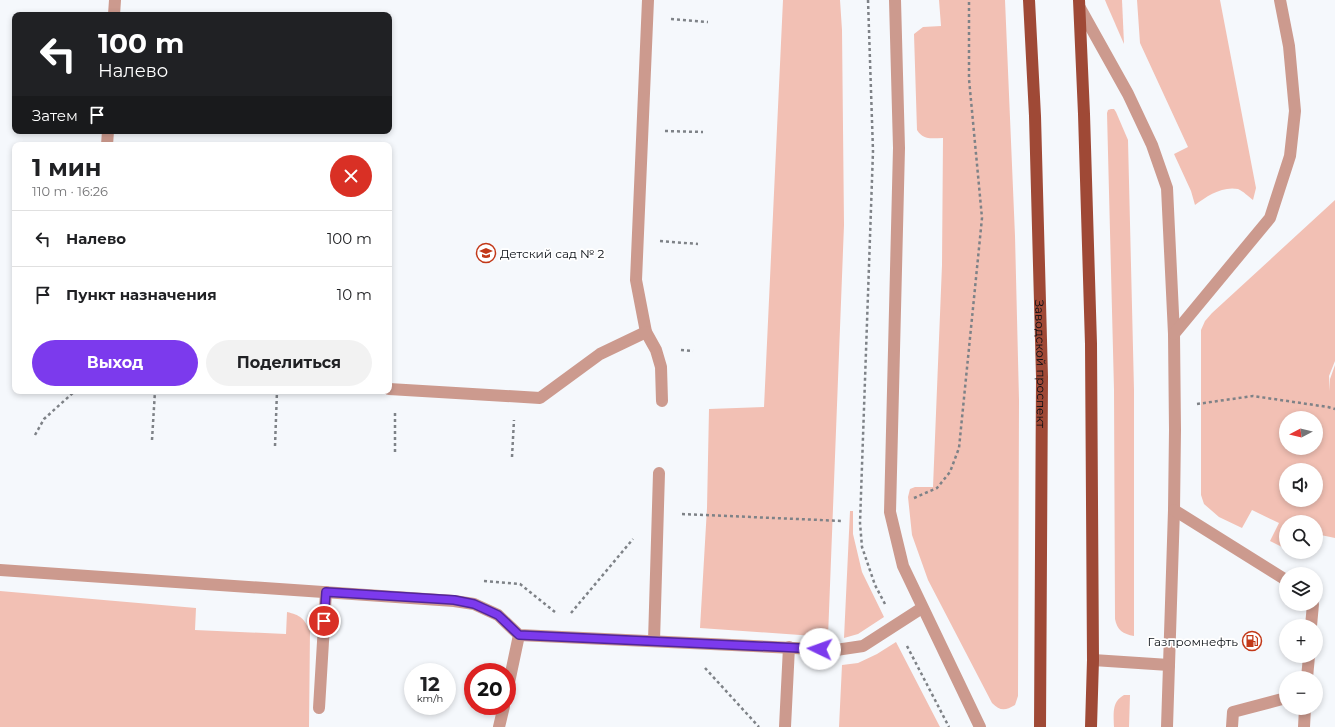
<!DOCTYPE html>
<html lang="ru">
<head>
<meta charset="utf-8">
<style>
  :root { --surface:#fff; --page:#f2f2f2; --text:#202124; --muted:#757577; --line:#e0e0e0; --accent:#7c3aed }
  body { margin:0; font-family:Montserrat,sans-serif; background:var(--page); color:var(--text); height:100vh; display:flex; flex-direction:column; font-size:15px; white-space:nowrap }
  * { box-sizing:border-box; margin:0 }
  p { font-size:13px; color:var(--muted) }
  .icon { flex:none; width:22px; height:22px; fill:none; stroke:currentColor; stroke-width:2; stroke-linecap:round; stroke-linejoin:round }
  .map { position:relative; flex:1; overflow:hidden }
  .sheet { position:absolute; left:12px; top:142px; width:380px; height:252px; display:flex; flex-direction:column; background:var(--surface); border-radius:8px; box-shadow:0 2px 6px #0003 }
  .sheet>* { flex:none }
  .banner { position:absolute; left:12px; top:12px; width:380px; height:122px; border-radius:8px; box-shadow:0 2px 6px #0003; background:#202124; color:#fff; overflow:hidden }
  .needle { width:26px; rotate:263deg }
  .controls { position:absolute; left:1279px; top:411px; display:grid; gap:8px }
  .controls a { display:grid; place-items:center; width:44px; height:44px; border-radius:50%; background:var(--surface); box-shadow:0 2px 6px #0003; font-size:20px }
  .speed { position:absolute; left:404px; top:663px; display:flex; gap:8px; font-size:20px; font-weight:700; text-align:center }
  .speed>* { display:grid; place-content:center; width:52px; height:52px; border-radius:50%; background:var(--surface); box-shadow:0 2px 6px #0003; line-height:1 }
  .speed small { font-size:10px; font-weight:400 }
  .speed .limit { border:6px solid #d22; background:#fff; color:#111 }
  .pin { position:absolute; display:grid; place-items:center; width:34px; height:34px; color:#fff; margin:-17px; border:2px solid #fff; border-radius:50%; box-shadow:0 1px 4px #0007 }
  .me { position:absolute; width:44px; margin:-22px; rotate:273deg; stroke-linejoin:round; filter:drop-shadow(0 0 3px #0008) }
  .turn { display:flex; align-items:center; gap:14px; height:84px; padding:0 20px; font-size:18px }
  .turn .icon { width:52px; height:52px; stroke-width:2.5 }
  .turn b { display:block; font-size:28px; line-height:34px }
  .then { display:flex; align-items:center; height:38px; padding:0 20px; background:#0003; gap:8px; font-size:15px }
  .round { display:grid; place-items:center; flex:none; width:42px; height:42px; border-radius:21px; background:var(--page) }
  .head { display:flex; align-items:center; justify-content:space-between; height:68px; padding:0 20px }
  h1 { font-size:24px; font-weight:700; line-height:30px }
  .cta { display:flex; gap:8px; margin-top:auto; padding:8px 20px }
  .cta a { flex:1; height:46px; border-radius:24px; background:var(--accent); color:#fff; font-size:16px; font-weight:700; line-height:46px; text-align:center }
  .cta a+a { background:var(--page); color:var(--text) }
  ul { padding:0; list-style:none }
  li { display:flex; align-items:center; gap:12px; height:56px; padding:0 20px; border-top:1px solid var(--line) }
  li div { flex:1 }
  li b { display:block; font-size:15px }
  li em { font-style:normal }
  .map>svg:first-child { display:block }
</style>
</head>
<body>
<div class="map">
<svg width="1335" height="727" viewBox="0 0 1335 727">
  <rect width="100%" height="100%" fill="#f5f8fc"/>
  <g fill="#f2c0b4" fill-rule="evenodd">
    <path d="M783 0H840L842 30 844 225 828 637 700 628 707 508 709 409 764 407Z"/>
    <path d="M939 0H1005L1015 236 1019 400 1018 696 1015 705C1005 711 1000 711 992 703L928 580 912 535 908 497 910 489 915 487H933L942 265 943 138C932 138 924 141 917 130L914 34 923 27 941 26Z"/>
    <path d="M1105 0H1122L1124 44 1107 5Z"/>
    <path d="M1137 0H1220L1256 188 1253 200C1249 197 1243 191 1238 189 1222 186 1207 196 1195 205L1191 191 1174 154 1188 147 1140 43Z"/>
    <path d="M1111 109H1114L1116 112 1128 140 1134 390V636C1123 634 1117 630 1115 619L1114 390 1107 113 1108 110Z"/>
    <path d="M1335 200V361L1329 376 1330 391V379L1335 365V538L1316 534V522H1286V549L1270 541 1279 523 1252 510 1242 528 1219 517 1204 504 1201 495V330L1205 321 1212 313ZM1286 418H1316V448H1286ZM1286 470H1316V500H1286Z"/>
    <path d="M850 511H853V534L862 572 884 617 858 634 844 638Z"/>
    <path d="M0 591 196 608 195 630 286 634 287 612C300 615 304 618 310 631L309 727H0Z"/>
    <path d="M896 642 940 727H839L842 665 858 663 877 654Z"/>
    <path d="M1124 695H1130L1129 727H1114C1114 715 1111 702 1124 695Z"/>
  </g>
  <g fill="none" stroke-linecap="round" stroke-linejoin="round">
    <g stroke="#7e8287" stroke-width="2.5" stroke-dasharray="3 3" stroke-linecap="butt">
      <path d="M868 0 873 151 860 523 862 547 875 585 885 604"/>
      <path d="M671 19 708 22"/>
      <path d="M665 131 703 132"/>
      <path d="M660 241 698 244"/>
      <path d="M681 350 693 351"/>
      <path d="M1197 404 1253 396 1328 407 1335 409"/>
      <path d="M35 435 44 419 75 391"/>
      <path d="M152 440 155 391"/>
      <path d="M275 446 277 391"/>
      <path d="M395 452V412"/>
      <path d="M512 457 514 420"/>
      <path d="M914 498 937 488 950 472 959 448 982 218 969 79V0"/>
      <path d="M682 514 843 521"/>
      <path d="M484 581 520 584 555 612"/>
      <path d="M571 613 633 539"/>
      <path d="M907 646 949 727"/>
      <path d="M705 668 759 727"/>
    </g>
    <g stroke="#cc9a8e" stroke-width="12">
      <path d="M648 0 636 280 646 332 656 350 661 367 662 401"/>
      <path d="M1080 8 1128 94 1152 145 1167 188 1174 334 1175 430 1174 510 1167 727"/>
      <path d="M114 15 115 0"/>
      <path d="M107 145 108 131"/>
      <path d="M1174 334 1270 218 1290 156 1295 111 1289 46 1280 0"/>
      <path d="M389 389 540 398 600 354 646 332"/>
      <path d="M1174 510 1286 580"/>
      <path d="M0 570 454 601 474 604 498 615 519 635 836 650 863 646 922 608"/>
      <path d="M1311 626 1313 604"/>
      <path d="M654 641 659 473"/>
      <path d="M1093 660 1169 665"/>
      <path d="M1307 678 1309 656"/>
      <path d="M507 692 519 635"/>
      <path d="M319 708 326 592"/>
      <path d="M499 727 504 706"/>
      <path d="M785 727 789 647"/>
      <path d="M1232 727 1233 712 1286 698"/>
      <path d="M1304 727 1305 708"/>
    </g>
    <path stroke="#cc9a8e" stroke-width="12" d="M895 0 899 148 890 512 903 566 980 727"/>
    <g stroke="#9f4936" stroke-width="12">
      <path id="s1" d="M1029 0 1035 116 1042 377 1040 727"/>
      <path d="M1079 0 1084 114 1091 344 1093 660 1091 727"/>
    </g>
  </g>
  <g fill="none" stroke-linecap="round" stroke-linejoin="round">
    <defs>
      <path id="route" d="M324 621 326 592 454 600 474 604 498 615 519 635 820 649"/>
    </defs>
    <use href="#route" stroke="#51269a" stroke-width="10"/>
    <use href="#route" stroke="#7c3aed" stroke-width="7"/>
  </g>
  <defs>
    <symbol id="school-ring" viewBox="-11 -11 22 22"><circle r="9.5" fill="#fff" stroke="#c23818" stroke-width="1.5"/><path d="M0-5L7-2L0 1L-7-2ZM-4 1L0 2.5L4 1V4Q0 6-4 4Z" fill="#c23818"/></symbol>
    <symbol id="fuel-ring" viewBox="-11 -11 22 22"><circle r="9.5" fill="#fff" stroke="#c23818" stroke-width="1.5"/><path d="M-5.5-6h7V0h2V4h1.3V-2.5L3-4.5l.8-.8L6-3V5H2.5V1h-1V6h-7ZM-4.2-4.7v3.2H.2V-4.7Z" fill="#c23818"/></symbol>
  </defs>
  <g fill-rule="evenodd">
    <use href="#school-ring" x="475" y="242" width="22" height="22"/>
    <use href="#fuel-ring" x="1241" y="630" width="22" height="22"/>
  </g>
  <g text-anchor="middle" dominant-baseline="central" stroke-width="3.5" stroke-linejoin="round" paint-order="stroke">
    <g font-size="12" fill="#090e14" stroke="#fff" text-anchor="start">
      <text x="500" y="253">Детский сад № 2</text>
      <text x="1238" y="641" text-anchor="end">Газпромнефть</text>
    </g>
    <g font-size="12" fill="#090e14" stroke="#fff">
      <text stroke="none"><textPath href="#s1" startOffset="364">Заводской проспект</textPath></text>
    </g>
  </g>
</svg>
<div class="controls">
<a><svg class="needle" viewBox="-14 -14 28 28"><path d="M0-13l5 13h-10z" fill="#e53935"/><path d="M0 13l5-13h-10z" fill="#757577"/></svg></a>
<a><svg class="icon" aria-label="sound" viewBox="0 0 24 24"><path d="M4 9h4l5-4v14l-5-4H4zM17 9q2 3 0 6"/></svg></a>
<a><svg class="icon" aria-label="search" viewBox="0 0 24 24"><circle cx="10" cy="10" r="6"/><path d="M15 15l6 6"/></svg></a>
<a><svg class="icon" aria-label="layers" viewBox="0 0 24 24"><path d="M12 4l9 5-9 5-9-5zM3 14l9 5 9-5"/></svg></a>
<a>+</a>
<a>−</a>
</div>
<div class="speed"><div>12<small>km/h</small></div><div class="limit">20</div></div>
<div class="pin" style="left:324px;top:621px;background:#d93025"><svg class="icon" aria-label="arrive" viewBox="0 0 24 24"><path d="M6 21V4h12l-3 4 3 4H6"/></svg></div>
<svg class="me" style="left:820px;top:649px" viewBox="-20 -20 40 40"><circle r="19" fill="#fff"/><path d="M0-13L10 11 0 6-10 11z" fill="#7c3aed"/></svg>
<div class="banner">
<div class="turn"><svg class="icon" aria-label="left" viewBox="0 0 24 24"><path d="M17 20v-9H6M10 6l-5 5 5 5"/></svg><div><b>100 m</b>Налево</div></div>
<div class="then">Затем<svg class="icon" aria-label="arrive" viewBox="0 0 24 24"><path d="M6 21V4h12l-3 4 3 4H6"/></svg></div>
</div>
<section class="sheet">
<div class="head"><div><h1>1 мин</h1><p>110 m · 16:26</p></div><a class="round" style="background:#d93025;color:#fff"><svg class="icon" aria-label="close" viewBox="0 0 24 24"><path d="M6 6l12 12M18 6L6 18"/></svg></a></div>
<ul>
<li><svg class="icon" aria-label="left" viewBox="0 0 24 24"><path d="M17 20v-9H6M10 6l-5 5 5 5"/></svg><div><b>Налево</b></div><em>100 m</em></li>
<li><svg class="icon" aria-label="arrive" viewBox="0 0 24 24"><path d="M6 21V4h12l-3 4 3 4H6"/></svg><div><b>Пункт назначения</b></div><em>10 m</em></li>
</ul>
<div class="cta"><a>Выход</a><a>Поделиться</a></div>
</section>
</div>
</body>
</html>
